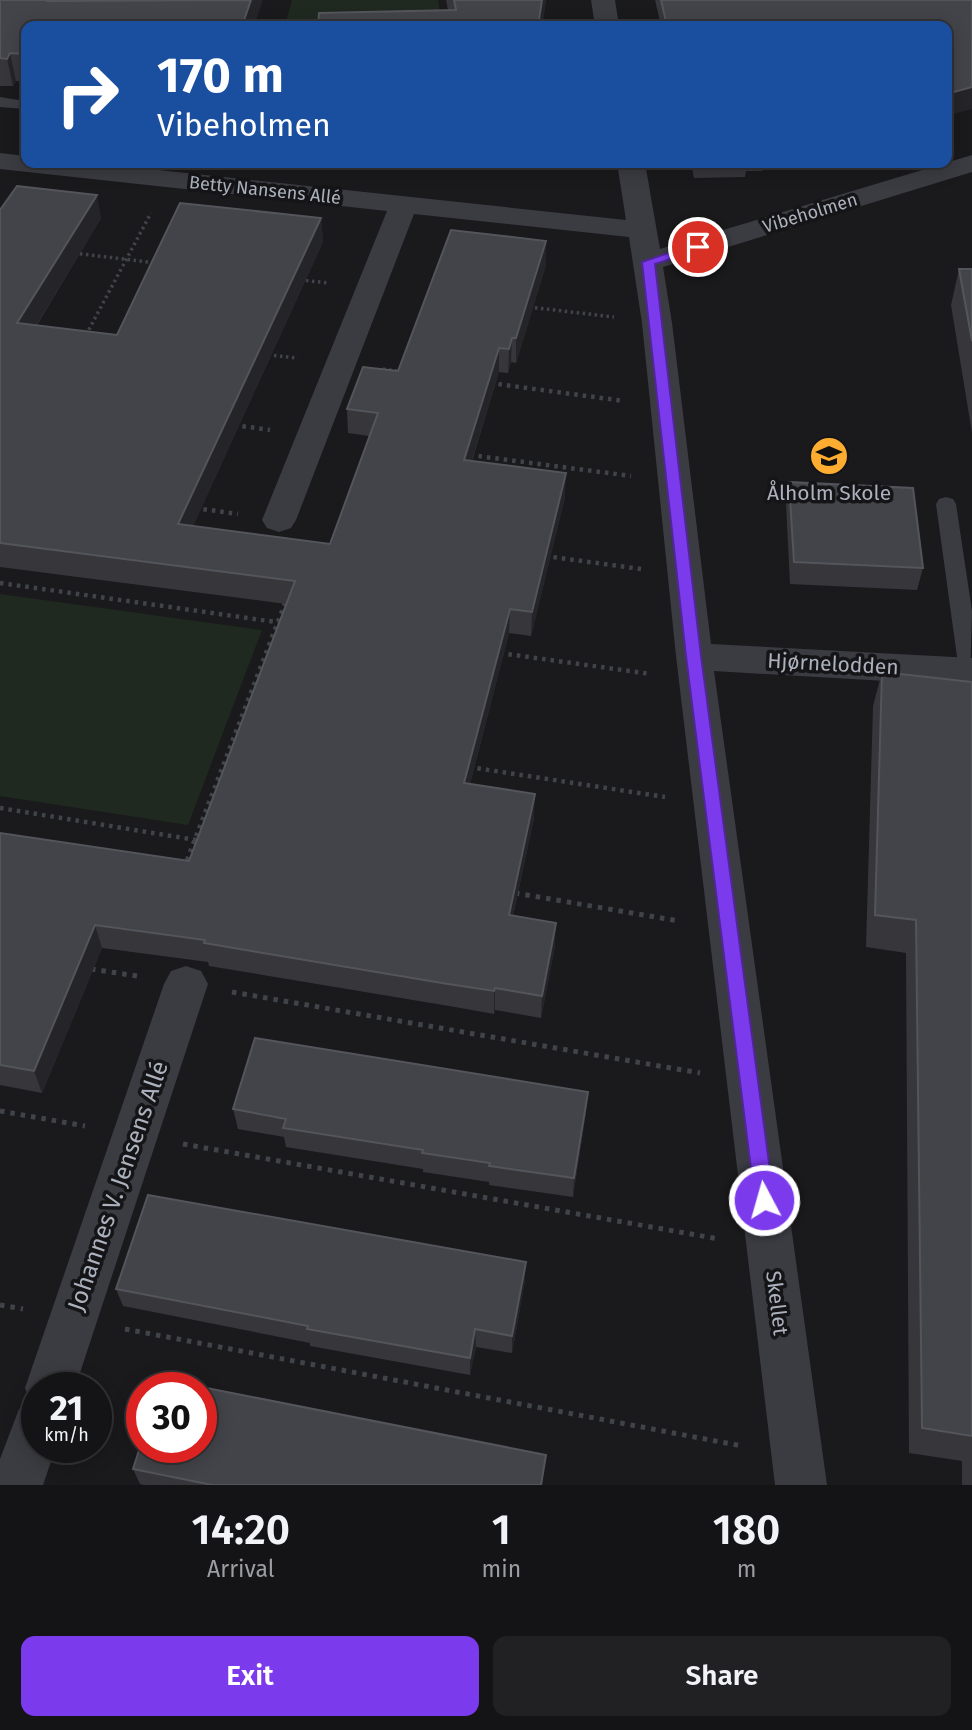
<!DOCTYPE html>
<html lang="en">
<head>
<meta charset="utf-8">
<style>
  :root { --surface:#141416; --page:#212123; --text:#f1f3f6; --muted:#9d9ea1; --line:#333335; --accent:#7c3aed }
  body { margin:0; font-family:"Fira Sans",sans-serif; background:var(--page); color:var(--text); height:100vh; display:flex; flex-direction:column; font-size:26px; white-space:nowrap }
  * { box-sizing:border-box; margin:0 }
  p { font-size:23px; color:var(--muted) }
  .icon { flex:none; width:38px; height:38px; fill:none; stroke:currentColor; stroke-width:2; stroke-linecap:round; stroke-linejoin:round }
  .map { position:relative; height:1485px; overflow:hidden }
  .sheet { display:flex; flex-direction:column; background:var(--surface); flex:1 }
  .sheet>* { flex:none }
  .hud { position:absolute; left:21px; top:21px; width:931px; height:147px; border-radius:14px; box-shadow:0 4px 18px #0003,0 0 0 2px var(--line); background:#1a4fa0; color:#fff; overflow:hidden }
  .speed { position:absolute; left:21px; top:1372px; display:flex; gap:14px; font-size:35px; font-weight:700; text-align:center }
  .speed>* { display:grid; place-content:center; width:91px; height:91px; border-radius:50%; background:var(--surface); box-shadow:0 4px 18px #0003,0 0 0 2px var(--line); line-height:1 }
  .speed small { font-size:18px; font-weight:400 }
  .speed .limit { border:10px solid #d22; background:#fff; color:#111 }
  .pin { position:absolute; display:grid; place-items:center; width:60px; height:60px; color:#fff; margin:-30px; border:4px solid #fff; border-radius:50%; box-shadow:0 2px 7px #0007 }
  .me { position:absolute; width:77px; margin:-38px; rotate:354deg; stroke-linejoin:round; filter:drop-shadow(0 0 5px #0008) }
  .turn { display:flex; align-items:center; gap:24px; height:147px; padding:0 21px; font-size:32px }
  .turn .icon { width:91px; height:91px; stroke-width:2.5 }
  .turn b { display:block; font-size:49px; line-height:60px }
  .eta { display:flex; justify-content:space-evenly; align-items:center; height:119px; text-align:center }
  .eta b { font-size:42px; font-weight:600; line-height:49px }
  .button { display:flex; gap:14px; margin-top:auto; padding:14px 21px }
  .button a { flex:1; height:80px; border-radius:14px; background:var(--accent); color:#fff; font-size:28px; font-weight:600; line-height:80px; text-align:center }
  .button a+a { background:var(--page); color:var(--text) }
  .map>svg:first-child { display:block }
</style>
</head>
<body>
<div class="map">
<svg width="972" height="1485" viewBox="0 0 972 1485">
  <rect width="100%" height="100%" fill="#1a1a1d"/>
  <g fill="#1f2920">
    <path d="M292 0H438L442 26H285Z"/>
    <path d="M0 594 262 630 188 825 0 796Z"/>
  </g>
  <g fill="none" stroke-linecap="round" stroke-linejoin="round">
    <g stroke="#404449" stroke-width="3.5" stroke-dasharray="2.5 3.5" stroke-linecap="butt">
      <path d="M74 253 156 263"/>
      <path d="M300 280 329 283"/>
      <path d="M529 307 614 317"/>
      <path d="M86 335 151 213"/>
      <path d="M268 355 298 358"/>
      <path d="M383 369 402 372"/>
    </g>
    <g stroke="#404449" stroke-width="4.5" stroke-dasharray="3.5 5" stroke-linecap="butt">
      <path d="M490 383 624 401"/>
      <path d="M234 425 270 430"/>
      <path d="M470 455 631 476"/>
      <path d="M195 508 238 514"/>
      <path d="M545 556 641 569"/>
      <path d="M0 583 283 623"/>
      <path d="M500 653 651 674"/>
      <path d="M469 767 665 797"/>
      <path d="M0 808 202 841"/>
      <path d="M187 860 287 598"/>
    </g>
    <g stroke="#404449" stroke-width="5" stroke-dasharray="4.5 6" stroke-linecap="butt">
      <path d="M185 865 188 858"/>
      <path d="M515 893 679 921"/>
      <path d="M91 969 137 976"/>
      <path d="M232 992 700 1073"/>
      <path d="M0 1111 85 1126"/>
      <path d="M183 1144 719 1239"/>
      <path d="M0 1305 23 1309"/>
      <path d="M125 1329 742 1446"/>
    </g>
    <g fill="#3b3c42" fill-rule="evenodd">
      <path d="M26 94V109L0 107V97L18 100Z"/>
      <path d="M946 497 953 499 956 504 972 611 970 679 962 677 959 671 936 504 939 499Z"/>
    </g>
    <g fill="#3b3c42" fill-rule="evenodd">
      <path d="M591 0H615L619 26H595Z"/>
      <path d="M0 153 26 156V163H93L626 220 617 163H645L660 249 972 155V172L663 267 672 323 711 644 972 658V686L714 671 827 1485H775L676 656 642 323 629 237 414 214 296 520 291 528 279 532 267 528 262 520 387 211 0 169Z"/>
      <path d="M186 966 201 971 208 984 75 1388H37V1447H56L43 1485H0V1459L19 1409 31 1404 25 1388 164 984 171 971Z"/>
    </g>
  </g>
  <g fill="#36363b">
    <path d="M0 0 26 26V82L16 81 13 86H0Z"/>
    <path d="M446 0H546L542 26H318L448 10Z"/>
    <path d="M655 0H972L947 26H661Z"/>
    <path d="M691 163H763L762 171H746L745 177 694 178Z"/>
    <path d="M0 210 101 218 37 325 117 335 321 218 323 242 193 526 330 544 369 436 348 433 347 409 398 371 546 241V265L516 363 511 362 508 373 499 372 472 461 565 497 531 636 509 633 470 784 534 818 513 916 555 946 541 1018 495 1010 494 1014 449 1006 209 966 208 962 102 948 42 1093 0 1085V833L189 861 286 604 0 567Z"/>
    <path d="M959 269H972V433L951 305Z"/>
    <path d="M789 482 923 568 917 590 790 584 786 504Z"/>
    <path d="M882 672 972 682V1485H962V1461L909 1453 906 953 866 947 873 706Z"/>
    <path d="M588 1092 586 1112 573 1197 489 1185V1182L423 1172V1169L286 1147 284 1137 238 1129 233 1109Z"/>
    <path d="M525 1280 512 1353 476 1347 470 1375 310 1346V1343L123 1306 116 1289Z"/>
    <path d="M546 1455 542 1485H143L140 1484 133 1469Z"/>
  </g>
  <g fill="#252529">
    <path d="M251 0H263L254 26H242Z"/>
    <path d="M542 0H546L542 26H538Z"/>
    <path d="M10 53 16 81 13 86 7 59Z"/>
    <path d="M972 87V109L947 116V94Z"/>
    <path d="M97 195 101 218 23 347 17 323Z"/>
    <path d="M321 218 323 242 183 548 178 524Z"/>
    <path d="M546 241V265L516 363V338Z"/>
    <path d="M512 338 511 362 508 373 509 349Z"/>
    <path d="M499 348V372L464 485V460Z"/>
    <path d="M566 473 565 497 531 636 532 612Z"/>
    <path d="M510 609 509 633 464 807V783Z"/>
    <path d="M535 794 534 818 508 938 509 915Z"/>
    <path d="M556 923 555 946 541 1018 542 996Z"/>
    <path d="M95 925 102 948 42 1093 34 1071Z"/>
    <path d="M495 988V1010L494 1014V991Z"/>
    <path d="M588 1092 586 1112 573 1197 574 1178Z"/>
    <path d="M526 1262 525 1280 512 1353V1336Z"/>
    <path d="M475 1329 476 1347 470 1375V1358Z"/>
  </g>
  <g fill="#424449" stroke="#53555b" stroke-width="2">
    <path d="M0 0H49L48 1 251 0 242 26H26V54L10 53 7 59 0 58Z"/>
    <path d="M454 0H542L538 26H318L319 13 456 10Z"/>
    <path d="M661 0H972V87L947 94V26H667Z"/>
    <path d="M17 186 97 195 17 323 117 335 180 203 321 218 178 524 330 544 378 413 347 409 363 367 398 371 451 230 546 241 516 338H512L509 349 499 348 464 460 566 473 532 612 510 609 464 783 535 794 509 915 556 923 542 996 495 988 494 991 448 984 204 943 205 940 95 925 34 1071 0 1065V833L189 861 295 581 0 543V210Z"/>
    <path d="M959 269H972V341Z"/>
    <path d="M789 482 913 488 923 568 794 562Z"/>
    <path d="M882 672 972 682V1436L922 1428 916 920 875 915Z"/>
    <path d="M255 1038 588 1092 574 1178 489 1166 490 1163 422 1153 423 1150 283 1128 286 1119 233 1109Z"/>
    <path d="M148 1195 526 1262 512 1336 475 1329 470 1358 307 1329 308 1326 116 1289Z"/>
    <path d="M161 1379 546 1455 541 1485H212L133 1469 142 1441V1447H201V1388H158Z"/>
  </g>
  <path fill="#7c3aed" stroke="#51269a" stroke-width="2" d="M698 243 704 247 702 249 655 264 701 656 774 1200 771 1207 764 1210 757 1207 755 1200 686 656 642 262Z"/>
  <defs>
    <symbol id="school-disc" viewBox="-11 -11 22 22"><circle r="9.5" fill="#ffad30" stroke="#151518"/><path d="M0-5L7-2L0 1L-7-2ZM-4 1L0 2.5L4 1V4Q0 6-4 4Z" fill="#111"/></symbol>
  </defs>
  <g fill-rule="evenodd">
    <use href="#school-disc" x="807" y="434" width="44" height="44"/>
  </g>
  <g text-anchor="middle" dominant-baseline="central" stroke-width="7" stroke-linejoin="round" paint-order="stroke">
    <g font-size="18" fill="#abb2bd" stroke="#151518">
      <text transform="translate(265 190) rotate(6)">Betty Nansens Allé</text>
      <text transform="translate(810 213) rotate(-17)">Vibeholmen</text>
    </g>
    <g font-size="21" fill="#abb2bd" stroke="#151518">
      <text x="829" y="493">Ålholm Skole</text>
    </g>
    <g font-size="21" fill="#abb2bd" stroke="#151518">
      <text transform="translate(833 664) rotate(3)">Hjørnelodden</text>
      <text transform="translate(777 1303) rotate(83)">Skellet</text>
    </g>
    <g font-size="24" fill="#abb2bd" stroke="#151518">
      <text transform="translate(118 1186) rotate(-71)">Johannes V. Jensens Allé</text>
    </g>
  </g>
</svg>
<div class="speed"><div>21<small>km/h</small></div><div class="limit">30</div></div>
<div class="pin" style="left:698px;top:247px;background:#d93025"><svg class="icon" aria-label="arrive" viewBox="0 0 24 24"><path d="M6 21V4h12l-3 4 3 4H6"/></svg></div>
<svg class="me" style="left:764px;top:1200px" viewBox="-20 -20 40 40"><circle r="17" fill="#7c3aed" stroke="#fff" stroke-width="3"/><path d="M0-11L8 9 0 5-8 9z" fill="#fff"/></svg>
<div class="hud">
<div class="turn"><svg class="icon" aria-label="right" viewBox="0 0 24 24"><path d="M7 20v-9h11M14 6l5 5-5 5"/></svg><div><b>170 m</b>Vibeholmen</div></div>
</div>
</div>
<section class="sheet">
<div class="eta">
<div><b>14:20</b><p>Arrival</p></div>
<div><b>1</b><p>min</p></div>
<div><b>180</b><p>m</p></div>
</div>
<div class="button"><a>Exit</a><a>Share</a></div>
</section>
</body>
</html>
